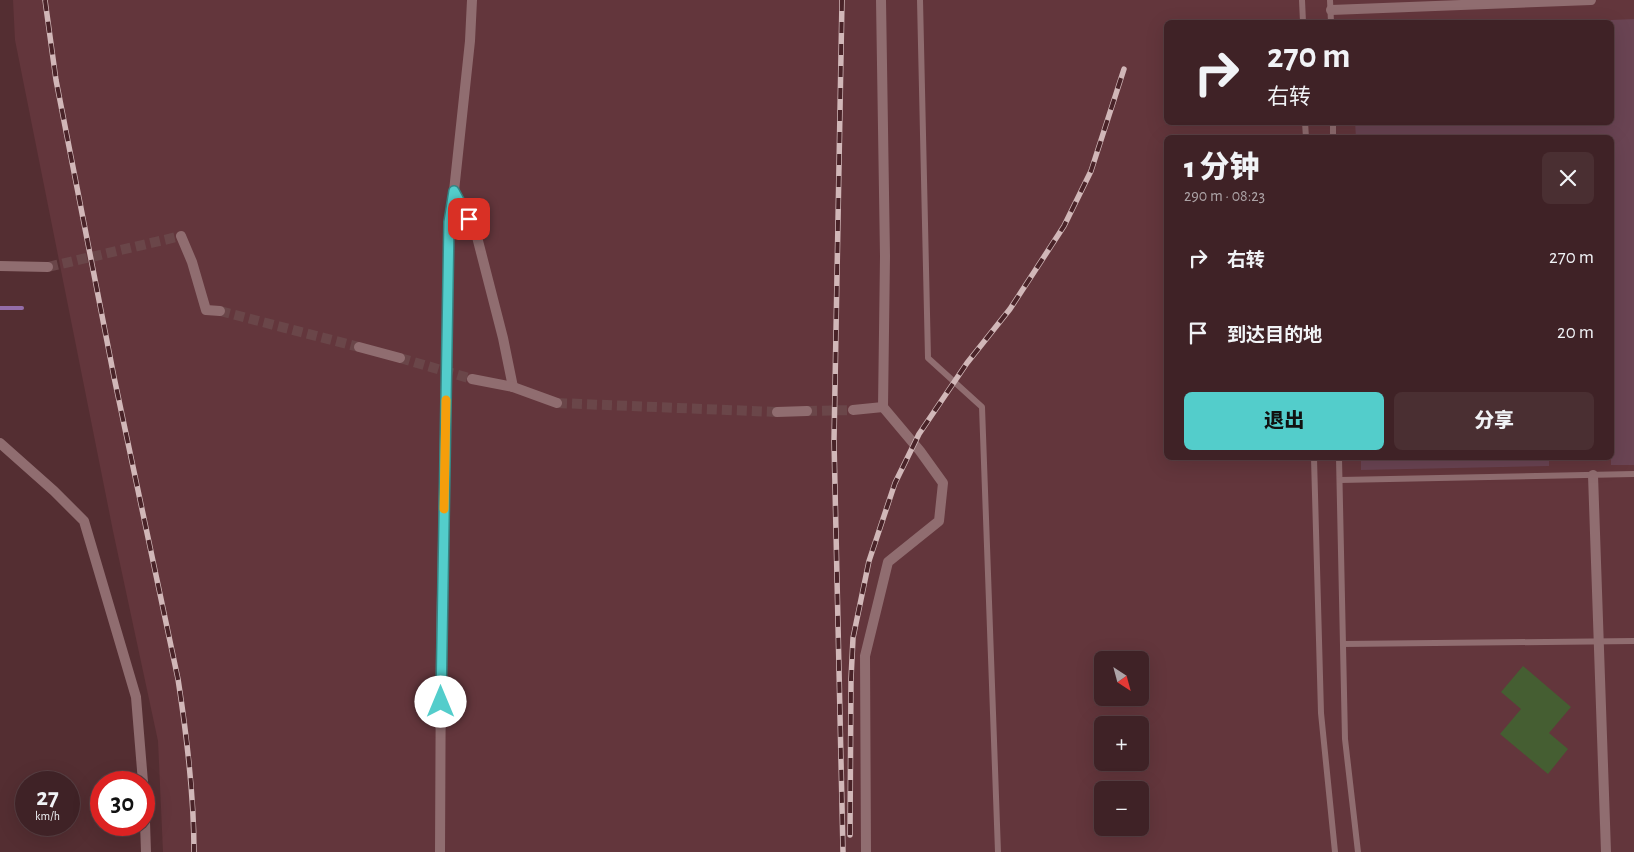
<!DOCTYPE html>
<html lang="zh">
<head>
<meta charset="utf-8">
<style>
  :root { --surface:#3f2226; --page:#4a2f32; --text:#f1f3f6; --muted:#ada4a7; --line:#583f43; --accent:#53cdcb }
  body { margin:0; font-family:"Alegreya Sans","Noto Sans SC",sans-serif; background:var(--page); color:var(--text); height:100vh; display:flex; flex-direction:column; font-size:19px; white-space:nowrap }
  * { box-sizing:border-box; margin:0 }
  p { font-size:16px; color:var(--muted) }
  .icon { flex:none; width:28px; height:28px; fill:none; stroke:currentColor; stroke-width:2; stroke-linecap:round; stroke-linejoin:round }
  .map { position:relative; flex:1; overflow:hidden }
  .sheet { position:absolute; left:1164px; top:135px; width:450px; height:325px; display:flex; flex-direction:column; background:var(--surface); border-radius:8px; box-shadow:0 5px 20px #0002,0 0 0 1px var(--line) }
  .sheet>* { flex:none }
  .banner { position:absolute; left:1164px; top:20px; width:450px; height:105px; border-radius:8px; box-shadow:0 5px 20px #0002,0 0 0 1px var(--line); background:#3f2226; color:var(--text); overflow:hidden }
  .needle { width:32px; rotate:144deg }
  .buttons { position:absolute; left:1094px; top:651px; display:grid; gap:10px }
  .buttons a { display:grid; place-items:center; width:55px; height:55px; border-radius:8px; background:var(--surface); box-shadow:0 5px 20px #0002,0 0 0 1px var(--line); font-size:25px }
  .speed { position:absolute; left:15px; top:771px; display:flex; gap:10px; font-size:25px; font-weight:700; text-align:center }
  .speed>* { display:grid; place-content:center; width:65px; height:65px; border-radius:50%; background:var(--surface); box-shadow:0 5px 20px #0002,0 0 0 1px var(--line); line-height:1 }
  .speed small { font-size:12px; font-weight:400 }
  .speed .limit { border:8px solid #d22; background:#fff; color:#111 }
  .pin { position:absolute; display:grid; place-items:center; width:42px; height:42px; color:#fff; margin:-21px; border-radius:10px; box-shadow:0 2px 8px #0006 }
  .me { position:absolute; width:55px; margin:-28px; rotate:0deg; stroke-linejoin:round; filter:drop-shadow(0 0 4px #0008) }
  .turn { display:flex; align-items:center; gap:18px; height:105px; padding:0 20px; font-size:22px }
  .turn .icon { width:65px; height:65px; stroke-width:2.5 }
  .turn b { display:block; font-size:35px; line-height:42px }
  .round { display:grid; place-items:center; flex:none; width:52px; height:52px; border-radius:8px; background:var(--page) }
  .headline { display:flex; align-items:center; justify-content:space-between; height:85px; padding:0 20px }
  h1 { font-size:30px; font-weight:800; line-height:38px }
  .button { display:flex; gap:10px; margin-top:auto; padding:10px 20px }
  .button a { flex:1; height:58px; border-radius:8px; background:var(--accent); color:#111; font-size:20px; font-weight:800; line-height:58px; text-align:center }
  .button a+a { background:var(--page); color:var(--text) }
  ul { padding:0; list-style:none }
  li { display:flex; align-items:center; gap:15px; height:75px; padding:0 20px }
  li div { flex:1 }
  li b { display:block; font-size:19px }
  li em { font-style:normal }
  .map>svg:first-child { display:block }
</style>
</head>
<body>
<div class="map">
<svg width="1634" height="852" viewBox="0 0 1634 852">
  <rect width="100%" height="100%" fill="#542e32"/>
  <path fill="#63363c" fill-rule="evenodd" d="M13 0H1634V852H163L158 741 113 531 15 40ZM1166 22H1611V122H1166ZM1166 138H1611V458H1166ZM1102 660H1140V698H1102ZM1102 725H1140V762H1102ZM1102 790H1140V828H1102Z"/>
  <path fill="#455e32" d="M1523 666 1571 707 1549 733 1568 749 1548 774 1500 734 1521 709 1501 692Z"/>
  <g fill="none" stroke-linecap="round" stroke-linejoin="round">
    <path stroke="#946da9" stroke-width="4" d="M0 308H22"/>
  </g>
  <g fill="#6a4453">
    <path d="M1634 19V465H1611V138H1356L1355 122H1611V20Z"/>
    <path d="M1361 458H1549V466L1361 470Z"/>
  </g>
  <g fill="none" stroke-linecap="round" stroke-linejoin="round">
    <g stroke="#6a4649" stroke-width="10" stroke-dasharray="10 5" stroke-linecap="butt">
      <path d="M48 267 181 236"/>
      <path d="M220 311 359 347"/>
      <path d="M400 358 472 379"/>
      <path d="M557 403 777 412"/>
      <path d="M807 411 853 410"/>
    </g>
    <g stroke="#906d70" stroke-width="6">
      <path d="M920 0 928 358 982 407 998 852"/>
      <path d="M1302 0 1303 22"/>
      <path d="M1330 0 1331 22"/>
      <path d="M1305 122 1306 138"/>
      <path d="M1333 122V138"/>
      <path d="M1314 458 1321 713 1335 852"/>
      <path d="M1339 458 1345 739 1358 852"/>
      <path d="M1340 480 1634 474"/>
      <path d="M1343 644 1634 641"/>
    </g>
    <g stroke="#906d70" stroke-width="10">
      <path d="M472 0 470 41 454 191 476 233 503 338 513 387"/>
      <path d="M1331 10 1591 0"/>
      <path d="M181 236 192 262 206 310 220 311"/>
      <path d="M0 266 48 267"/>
      <path d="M359 347 400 358"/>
      <path d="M472 379 513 387 557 403"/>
      <path d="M853 410 883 407"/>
      <path d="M777 412 807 411"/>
      <path d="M1593 475 1606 852"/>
      <path d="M440 852 441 646 449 222 454 191"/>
    </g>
    <g stroke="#906d70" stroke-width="10">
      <path d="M0 443 54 491 84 521 136 697 143 782"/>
      <path d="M144 792 146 852"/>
      <path d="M866 852 865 656 888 562 939 521 943 483 920 451 883 407 885 256 881 0"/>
    </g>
    <defs>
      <g id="rail">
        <path d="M45 0 56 80 114 377 178 679C187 737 194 794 194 852"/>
        <path d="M842 0 834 441 843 852"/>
        <path d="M850 835 851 679 853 638 869 561 895 483 919 434 967 363 1010 309 1064 226 1091 171 1124 69"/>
      </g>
    </defs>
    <use href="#rail" stroke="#d1b7b8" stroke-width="5.5"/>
    <use href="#rail" stroke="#492328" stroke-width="4" stroke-dasharray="11" stroke-linecap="butt"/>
  </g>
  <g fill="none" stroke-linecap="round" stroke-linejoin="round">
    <defs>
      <path id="route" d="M441 702 449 222 454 191 469 219"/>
    </defs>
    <use href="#route" stroke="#368584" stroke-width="12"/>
    <use href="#route" stroke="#53cdcb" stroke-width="9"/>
    <path stroke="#f59e0b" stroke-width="9" d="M444 509 446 400"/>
  </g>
</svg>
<div class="buttons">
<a><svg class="needle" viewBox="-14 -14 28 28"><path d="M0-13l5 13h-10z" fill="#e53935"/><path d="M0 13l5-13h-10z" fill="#ada4a7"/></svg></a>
<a>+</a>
<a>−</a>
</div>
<div class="speed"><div>27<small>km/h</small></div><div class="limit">30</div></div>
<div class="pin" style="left:469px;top:219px;background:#d93025"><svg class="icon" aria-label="arrive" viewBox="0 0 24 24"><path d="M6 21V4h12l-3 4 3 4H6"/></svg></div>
<svg class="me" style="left:441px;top:702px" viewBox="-20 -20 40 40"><circle r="19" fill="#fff"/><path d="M0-13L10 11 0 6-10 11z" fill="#53cdcb"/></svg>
<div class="banner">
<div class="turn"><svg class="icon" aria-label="right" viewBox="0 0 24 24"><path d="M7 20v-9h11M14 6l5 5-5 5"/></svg><div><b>270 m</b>右转</div></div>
</div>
<section class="sheet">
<div class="headline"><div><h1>1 分钟</h1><p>290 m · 08:23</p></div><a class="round"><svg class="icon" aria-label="close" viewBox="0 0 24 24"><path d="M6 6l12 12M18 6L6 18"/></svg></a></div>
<ul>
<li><svg class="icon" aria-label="right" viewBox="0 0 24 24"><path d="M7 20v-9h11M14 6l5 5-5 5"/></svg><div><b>右转</b></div><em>270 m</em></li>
<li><svg class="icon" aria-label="arrive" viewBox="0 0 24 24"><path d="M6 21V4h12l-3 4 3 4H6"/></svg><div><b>到达目的地</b></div><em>20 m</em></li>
</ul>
<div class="button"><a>退出</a><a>分享</a></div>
</section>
</div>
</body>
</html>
